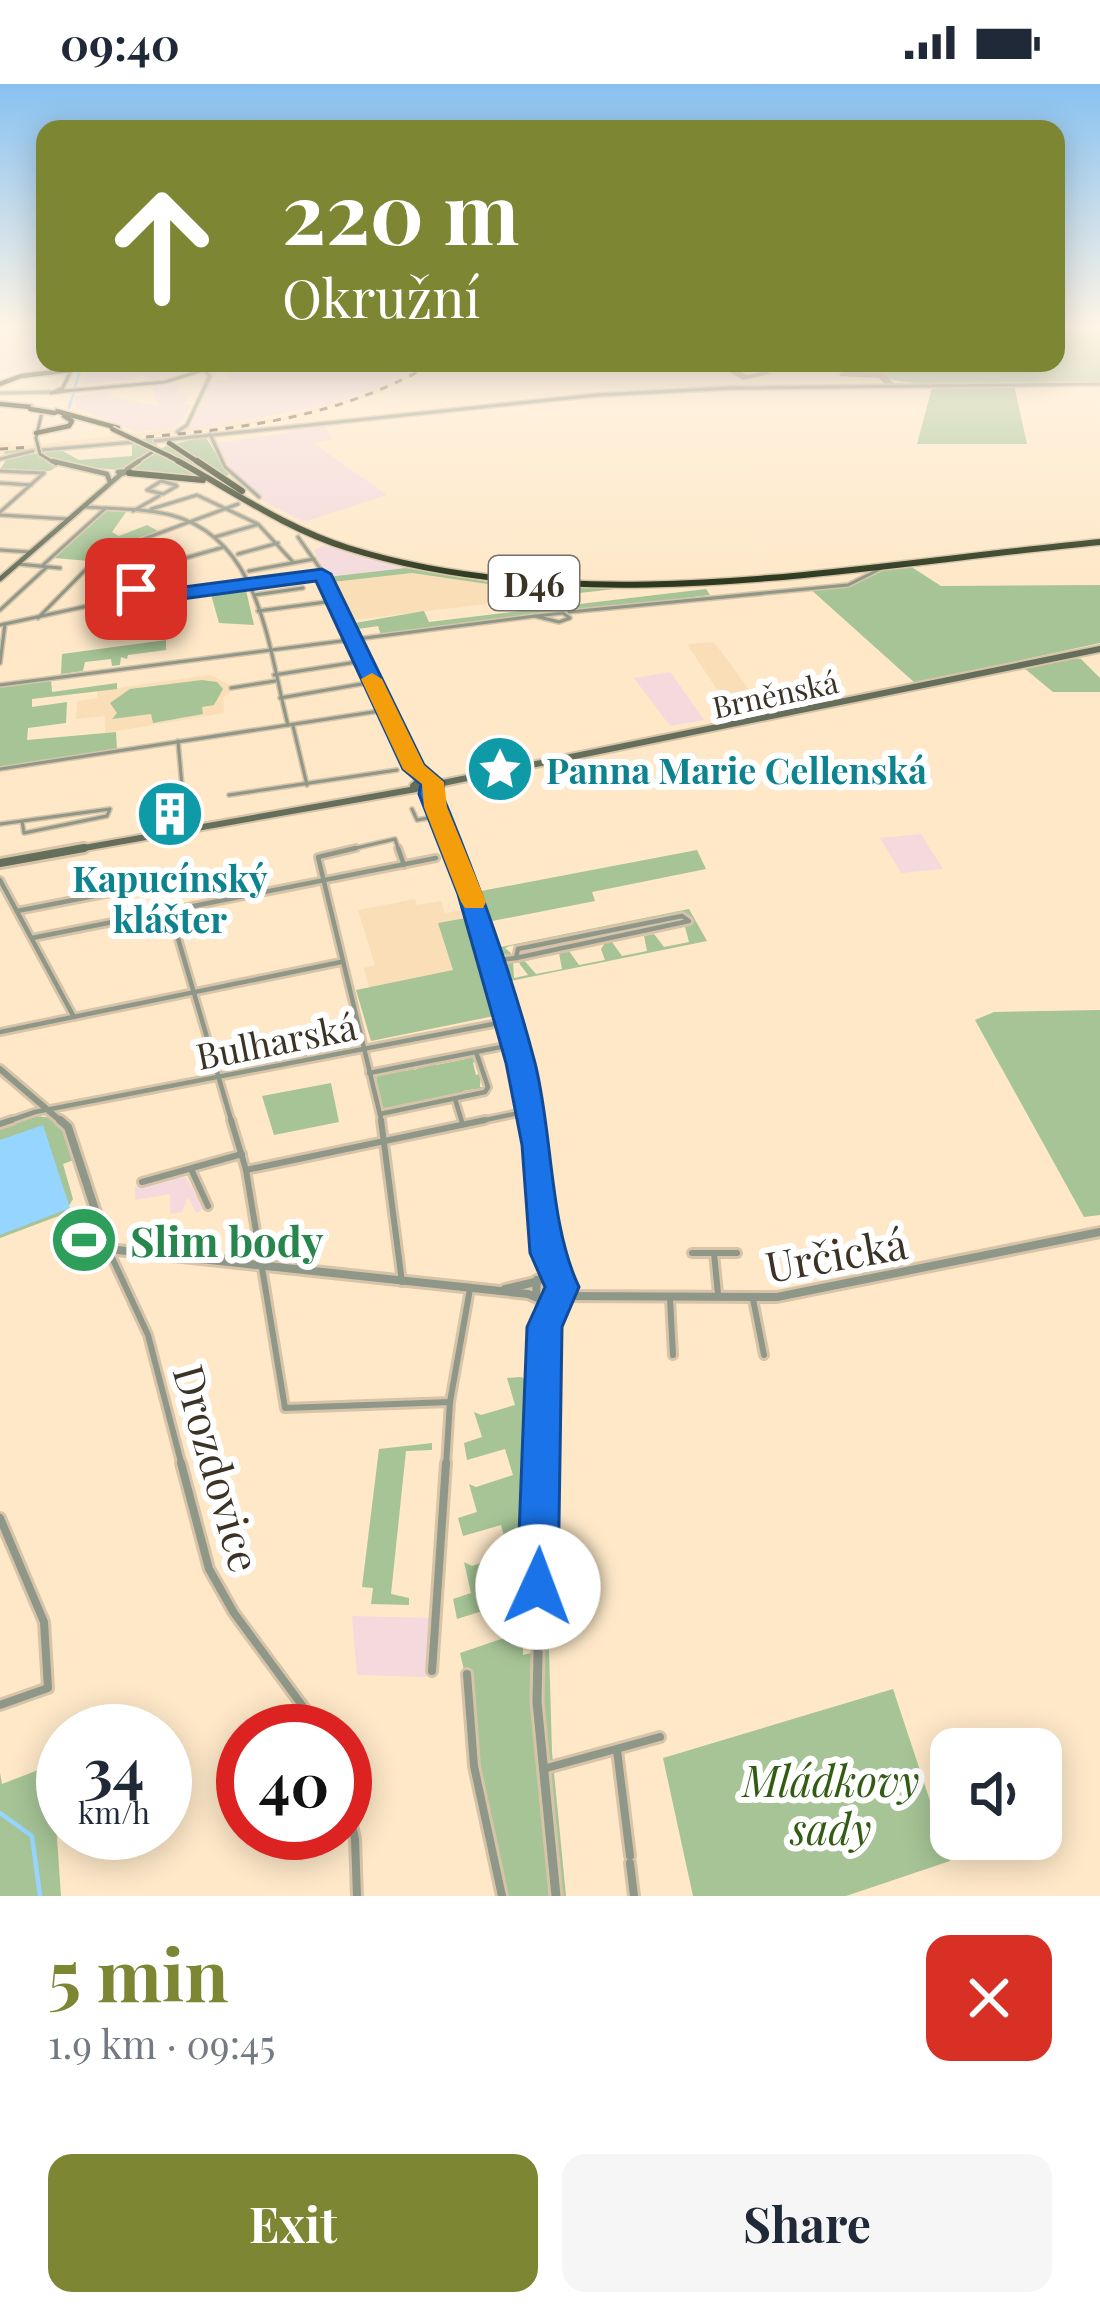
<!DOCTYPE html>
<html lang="en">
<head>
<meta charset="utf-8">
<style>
  :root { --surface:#fff; --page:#f6f6f7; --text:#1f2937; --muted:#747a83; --accent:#7d8632 }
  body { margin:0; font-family:"Playfair Display",serif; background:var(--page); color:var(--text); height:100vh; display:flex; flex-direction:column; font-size:45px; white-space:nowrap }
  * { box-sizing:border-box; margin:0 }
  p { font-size:39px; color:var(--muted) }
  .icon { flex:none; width:66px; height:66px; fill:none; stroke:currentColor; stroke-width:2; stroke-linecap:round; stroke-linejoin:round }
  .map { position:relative; height:1812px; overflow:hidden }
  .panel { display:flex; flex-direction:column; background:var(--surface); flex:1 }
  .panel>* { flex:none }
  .guide { position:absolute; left:36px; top:36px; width:1029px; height:252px; border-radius:24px; box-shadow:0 6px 30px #0003; background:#7d8632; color:#fff; overflow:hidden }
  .fabs { position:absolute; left:930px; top:1644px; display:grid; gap:24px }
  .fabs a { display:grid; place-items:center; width:132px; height:132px; border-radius:24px; background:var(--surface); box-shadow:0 6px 30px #0003; font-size:60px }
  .speed { position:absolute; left:36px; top:1620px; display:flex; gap:24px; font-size:60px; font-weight:700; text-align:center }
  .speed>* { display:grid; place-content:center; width:156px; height:156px; border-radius:50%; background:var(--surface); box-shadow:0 6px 30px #0003; line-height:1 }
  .speed small { font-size:30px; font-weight:400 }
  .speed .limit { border:18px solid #d22; background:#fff; color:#111 }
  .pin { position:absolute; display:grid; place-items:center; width:102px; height:102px; color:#fff; margin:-51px; border-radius:24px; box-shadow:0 6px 18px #0006 }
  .me { position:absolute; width:132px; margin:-66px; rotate:2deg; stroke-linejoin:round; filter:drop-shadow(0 0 9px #0008) }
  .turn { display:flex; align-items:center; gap:42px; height:252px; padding:0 48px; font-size:54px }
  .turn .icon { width:156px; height:156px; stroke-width:2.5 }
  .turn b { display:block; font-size:84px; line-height:102px }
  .round { display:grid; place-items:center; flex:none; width:126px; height:126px; border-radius:24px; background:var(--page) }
  .headline { display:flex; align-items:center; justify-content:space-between; height:204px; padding:0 48px }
  h1 { font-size:72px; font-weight:700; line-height:90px; color:var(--accent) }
  .action { display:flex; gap:24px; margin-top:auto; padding:24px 48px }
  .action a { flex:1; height:138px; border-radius:24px; background:var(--accent); color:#fff; font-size:48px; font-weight:700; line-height:138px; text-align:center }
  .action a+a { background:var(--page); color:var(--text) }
  .status { display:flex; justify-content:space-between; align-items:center; height:84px; padding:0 60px; background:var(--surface); direction:ltr }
  .status svg { height:33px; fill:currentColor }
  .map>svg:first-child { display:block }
</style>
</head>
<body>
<div class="status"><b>09:40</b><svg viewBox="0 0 49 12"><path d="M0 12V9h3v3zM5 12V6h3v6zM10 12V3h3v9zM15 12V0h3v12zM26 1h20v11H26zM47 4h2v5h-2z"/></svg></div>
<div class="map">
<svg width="1100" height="1812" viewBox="0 0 1100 1812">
  <rect width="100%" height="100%" fill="#fee8c8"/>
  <g fill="#f9deb7">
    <path d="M424 279H436L376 310 284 336 0 370V359L11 358V363L276 334 356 313Z"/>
    <path d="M412 489 517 504 510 517 353 536H348L325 497Z"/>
    <path d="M714 558 767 630 737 636 687 560Z"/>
    <path d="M210 591 229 601 230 609 223 613 224 629 105 649V632L76 635 77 617 97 614V607Z"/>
    <path d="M415 815 417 821 441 817 445 829 464 826 494 932 371 957 356 906 369 904 364 884 375 881 358 826Z"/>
  </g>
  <g fill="#f4dadd">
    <path d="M45 243V276L31 280 61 279 62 283 0 290V247Z"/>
    <path d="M88 279H213L201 287 153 298 142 290 136 296 82 300Z"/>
    <path d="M232 279H424L386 300 332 320 188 347 211 297 228 295Z"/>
    <path d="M179 300 178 309H196L187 313 184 321H190L183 337 172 345 137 348 75 323V312L109 307 112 313 158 322 152 302Z"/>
    <path d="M321 337 333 355 313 359 387 411 304 438 262 416 230 385 217 359 287 349 281 341Z"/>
    <path d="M325 461 382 478 406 484 327 493 314 466Z"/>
    <path d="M671 588V589L704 636 670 642 634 594Z"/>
    <path d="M921 750 943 785 901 789 880 754Z"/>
    <path d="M186 1093 203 1125 196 1129 188 1113 182 1128 170 1130V1110L135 1116V1102Z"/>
    <path d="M352 1532 431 1534 426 1593 357 1591Z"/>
  </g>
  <g fill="#a6c496">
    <path d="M1056 243H1100V300L1014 301 1027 360H917L933 300C897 300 880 290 844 289L839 279H1056Z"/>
    <path d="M173 352 156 358 157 363 120 386 59 381 50 387 0 386 7 374 61 366 79 376 132 372V359L141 356 3 370 6 367Z"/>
    <path d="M205 352 229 391 207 396 131 386 164 363Z"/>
    <path d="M106 427 126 428 112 448 119 452 147 441 160 448 101 468 89 477 54 474Z"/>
    <path d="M910 482 941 502 1100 501V559L915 599 808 503 848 501 883 484Z"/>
    <path d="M406 484 500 500 623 504 510 517 516 504 412 489 332 498 327 493Z"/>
    <path d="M245 502 254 541 219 539 210 507Z"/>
    <path d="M706 505 710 511 381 551 378 542 351 546 349 540 424 527 429 538Z"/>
    <path d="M166 556V566L128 571 127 575 121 573 120 581 112 582 111 575 85 578 83 587 61 590 62 570Z"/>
    <path d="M1073 574 1081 575 1100 594V608H1053L1024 584Z"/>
    <path d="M51 595 52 608 117 599V605L32 615V623L67 618 66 639 28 644 27 656 116 648 117 665 0 684V602Z"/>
    <path d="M202 596 217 598 223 605 214 621 202 623 203 630 153 639 151 630 112 635 117 629 110 619 130 605Z"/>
    <path d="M697 766 706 785 592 808 595 817 492 837 481 807Z"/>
    <path d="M689 825 707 857 501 899 498 881 513 878 514 894 528 891 519 879 523 875 536 890 562 885 559 869 569 867 579 881 605 876 601 865 605 859 612 858 622 872 647 867 644 852 654 850 664 863 689 858 685 843 693 840 687 830H677L510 862 505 864 511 869 506 873 496 872 491 865Z"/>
    <path d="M466 834 494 932 371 957 356 906 453 886 438 839Z"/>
    <path d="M1100 926V1131L1084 1133 975 936 994 928Z"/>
    <path d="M468 971 477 976 473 979 476 991 481 989 480 1003H485L481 1008 476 1005 463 1007 466 1012 383 1026 376 994 379 989 408 983 407 987 414 982V986L436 977V981L466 975Z"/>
    <path d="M331 999 339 1038 274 1051 262 1012Z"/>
    <path d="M36 1032 53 1034 64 1047 74 1076 63 1080 73 1115 64 1130 0 1154V1043Z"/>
    <path d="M520 1293 531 1296 523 1571 549 1565 552 1668 566 1812H505L486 1740 472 1593 464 1586 460 1569 507 1553 498 1522 457 1535 453 1515 471 1509 464 1478 472 1482 509 1469 501 1441 463 1452 458 1434 477 1428 469 1400 476 1403 513 1391 505 1365 467 1376 464 1359 482 1353 474 1328 481 1331 515 1321 507 1294Z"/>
    <path d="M432 1359V1366L406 1367 391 1510 409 1514V1521L371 1520 373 1504 362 1503 379 1365Z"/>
    <path d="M893 1605 950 1777 846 1812H693L663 1674Z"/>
    <path d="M51 1667 61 1812H0V1689L2 1700 46 1683V1669Z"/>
  </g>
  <path fill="#95d5ff" d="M43 1041 70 1124 0 1151V1056Z"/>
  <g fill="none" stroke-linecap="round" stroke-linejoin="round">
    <path stroke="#95d5ff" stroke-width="3" d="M69 324 82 279"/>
    <path stroke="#95d5ff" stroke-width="4.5" d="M0 1729 32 1752 40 1812"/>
    <g fill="#b2a189" fill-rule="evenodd">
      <path d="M732 279H748L733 284 747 291 766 287 770 290 743 296 721 283Z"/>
      <path d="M842 287 884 289 895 301 888 303 879 294 839 292Z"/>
    </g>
    <path fill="#b2a189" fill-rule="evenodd" d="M964 279H986L982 288H966Z"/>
    <defs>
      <g id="minor-far3">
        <path d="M0 309 51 308"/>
        <path d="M177 348 187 341 210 292 206 288"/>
        <path d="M210 350 225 383 259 413"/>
        <path d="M155 357 597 311 732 304 1100 300"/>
        <path d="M42 366 135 358"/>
        <path d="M0 375 33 367"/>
        <path d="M0 387 44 389"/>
        <path d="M161 397 176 401 177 402 163 410 147 406Z"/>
        <path d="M1 399 31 401"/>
        <path d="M86 423C114 425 143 424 171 431 262 455 268 565 288 641"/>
        <path d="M151 425 197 411 258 440 293 478"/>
        <path d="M133 427 159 412"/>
        <path d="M0 428 44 389"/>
        <path d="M0 431 68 435"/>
        <path d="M215 453 256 441"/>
        <path d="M298 453 319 483 416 696"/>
        <path d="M0 466 30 468"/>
        <path d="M121 466 136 476 150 502"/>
        <path d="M238 470 278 459"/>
        <path d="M18 480 60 484"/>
        <path d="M43 481 106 424"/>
        <path d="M143 486 224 463"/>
        <path d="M249 487 314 475"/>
        <path d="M254 511 303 504"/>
        <path d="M122 518 150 502 181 508"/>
        <path d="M0 526 47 483"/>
        <path d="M258 527 326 518"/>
        <path d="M569 528 848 501 882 484"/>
        <path d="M563 529 570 534 559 538 535 532Z"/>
        <path d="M38 534 100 471 238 420"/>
        <path d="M0 541 83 523 320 490"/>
        <path d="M0 579 5 540"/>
        <path d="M274 591 363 577"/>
        <path d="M0 601 535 532"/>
        <path d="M231 604 275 597"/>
        <path d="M280 614 373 598"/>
        <path d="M293 642 307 701"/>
        <path d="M178 657 185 735"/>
        <path d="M0 685 386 626"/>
        <path d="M229 711 397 686"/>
        <path d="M412 725 417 736 440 732"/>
        <path d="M0 740 110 725 107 732 24 749 22 737"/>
        <path d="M343 767 395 755 399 767"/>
      </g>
      <g id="minor-far2">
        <path d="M356 764 318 773 382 1039"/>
        <path d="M398 764 404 781"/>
        <path d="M0 796 74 933"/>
        <path d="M17 827 120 807"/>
        <path d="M682 832 689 837 516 874 518 865Z"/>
        <path d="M177 851 232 1039"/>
        <path d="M32 854 436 774"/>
        <path d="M492 877 516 874"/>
        <path d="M0 948 341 878"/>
        <path d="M369 989 516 960"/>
        <path d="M455 1015 462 1038"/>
        <path d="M380 1030 485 1008 488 1003 476 968"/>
        <path d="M3 1039 35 1028 509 937"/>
        <path d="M471 1039 528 1027"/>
      </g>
      <g id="minor-far1">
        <path d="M231 1036 246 1086 285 1324 450 1318"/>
        <path d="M381 1036 402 1198"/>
        <path d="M0 1040 12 1036"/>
        <path d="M246 1086 485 1036"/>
        <path d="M192 1087 208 1122"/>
        <path d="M142 1098 242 1070"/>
        <path d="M108 1165 148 1251 182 1382"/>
        <path d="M692 1169H737"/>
        <path d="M714 1169 718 1210"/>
        <path d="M670 1215 673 1271"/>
        <path d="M753 1215 764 1271"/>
        <path d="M446 1382 450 1318 470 1205"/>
      </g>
      <g id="minor">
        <path d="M181 1379 209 1485 234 1529 321 1647"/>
        <path d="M0 1434 44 1538 48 1604 0 1621"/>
        <path d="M432 1587 446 1379"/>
        <path d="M467 1590 474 1682 502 1812"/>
        <path d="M617 1666 630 1772"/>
        <path d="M543 1685 660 1653"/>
        <path d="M345 1709 355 1755 357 1812"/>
        <path d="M630 1779 634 1812"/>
      </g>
      <path id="tertiary-far3" d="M422 706 456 767"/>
      <g id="tertiary-far2">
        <path d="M455 764 494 874 534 1039"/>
        <path d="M0 985 63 1039"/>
      </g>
      <g id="tertiary-far1">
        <path d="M60 1036 68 1043 108 1165 528 1210 545 1217 557 1214 562 1203 544 1152 533 1036"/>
        <path d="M505 1205 535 1198"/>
        <path d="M536 1212 537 1196 556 1194"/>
        <path d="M559 1212 777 1213 1100 1148"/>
        <path d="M541 1216 545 1243 542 1382"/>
      </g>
      <path id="tertiary" d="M542 1379 537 1618 556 1812"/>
      <g id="secondary-far3">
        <path d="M60 305 65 307 51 309Z"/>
        <path d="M62 305 75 279"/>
        <path d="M65 307 165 298 225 279"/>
        <path d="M36 354 42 328"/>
        <path d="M40 370 56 380"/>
        <path d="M134 380 154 367"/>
      </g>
      <g id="secondary-far2">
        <path d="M52 377 107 390 110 398"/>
        <path d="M127 385 139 377"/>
        <path d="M130 387 121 390 118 388Z"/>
        <path d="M0 495 121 390"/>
      </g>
      <g id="secondary-far1">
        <path d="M434 699 424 706 413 702 422 694 439 698"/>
        <path d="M433 701 1100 565"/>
        <path d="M67 767 416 705"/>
      </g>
      <path id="secondary" d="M0 779 84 764"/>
      <g id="motorway-far1">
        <path d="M0 300 21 292 71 286"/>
        <path d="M0 320 31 323"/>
        <path d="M56 327 118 344"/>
        <path d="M36 349 69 342 72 337 64 332"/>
        <path d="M169 359 201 380"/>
        <path d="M169 372 184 380"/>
      </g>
      <g id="motorway">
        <path d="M178 377C234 408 287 445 348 464 584 538 859 481 1100 458"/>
        <path d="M197 377 242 407"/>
        <path d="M129 389 203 396"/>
      </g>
    </defs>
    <use href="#minor-far3" stroke="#d7c4a8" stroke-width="6"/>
    <use href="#minor-far2" stroke="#d7c4a8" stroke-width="10"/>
    <use href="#minor-far1" stroke="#d7c4a8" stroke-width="12"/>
    <use href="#minor" stroke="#d7c4a8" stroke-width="14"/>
    <use href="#tertiary-far3" stroke="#d7c4a8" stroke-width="9"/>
    <use href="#tertiary-far2" stroke="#d7c4a8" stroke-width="12"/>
    <use href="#tertiary-far1" stroke="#d7c4a8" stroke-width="14"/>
    <use href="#tertiary" stroke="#d7c4a8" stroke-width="15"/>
    <use href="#secondary-far3" stroke="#d7c4a8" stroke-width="6"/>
    <use href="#secondary-far2" stroke="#d7c4a8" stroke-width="8"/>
    <use href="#secondary-far1" stroke="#d7c4a8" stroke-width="10"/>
    <use href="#secondary" stroke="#d7c4a8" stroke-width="14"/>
    <use href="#motorway-far1" stroke="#d7c4a8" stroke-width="8"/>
    <use href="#motorway" stroke="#d7c4a8" stroke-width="9"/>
    <use href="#minor-far3" stroke="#8f9789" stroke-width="3"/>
    <use href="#minor-far2" stroke="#8f9789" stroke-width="4.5"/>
    <use href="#minor-far1" stroke="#8f9789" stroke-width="6"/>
    <use href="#minor" stroke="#8f9789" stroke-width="8"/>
    <use href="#tertiary-far3" stroke="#8f9789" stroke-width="4.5"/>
    <use href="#tertiary-far2" stroke="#8f9789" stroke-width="6"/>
    <use href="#tertiary-far1" stroke="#8f9789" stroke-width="8"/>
    <use href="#tertiary" stroke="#8f9789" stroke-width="9"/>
    <use href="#secondary-far3" stroke="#646e5a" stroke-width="3"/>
    <use href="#secondary-far2" stroke="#646e5a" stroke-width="4.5"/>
    <use href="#secondary-far1" stroke="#646e5a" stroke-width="6"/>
    <use href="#secondary" stroke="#646e5a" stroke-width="8"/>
    <use href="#motorway-far1" stroke="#2d3a1f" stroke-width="4.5"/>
    <use href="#motorway" stroke="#2d3a1f" stroke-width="6"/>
    <g stroke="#665a4a" stroke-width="3" stroke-dasharray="8 8" stroke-linecap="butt">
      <path d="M353 279 363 287"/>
      <path d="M146 353C247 344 344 332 433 279"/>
      <path d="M0 365 31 363"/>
    </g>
    <defs>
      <path id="secondary-bridge" d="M36 354 40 370"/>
      <g id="motorway-bridge">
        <path d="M30 325 55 329"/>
        <path d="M112 345 169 372"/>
      </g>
    </defs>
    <use href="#secondary-bridge" stroke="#d7c4a8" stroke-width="6" stroke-linecap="butt"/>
    <use href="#motorway-bridge" stroke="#d7c4a8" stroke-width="8" stroke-linecap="butt"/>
    <use href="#secondary-bridge" stroke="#646e5a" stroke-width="3"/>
    <use href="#motorway-bridge" stroke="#2d3a1f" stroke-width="4.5"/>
  </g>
  <linearGradient id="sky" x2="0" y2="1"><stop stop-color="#87c1f1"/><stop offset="0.49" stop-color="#fff5e6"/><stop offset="1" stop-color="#fff5e6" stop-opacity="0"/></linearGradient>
  <rect width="1100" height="496" fill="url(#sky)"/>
  <path fill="#1a73e8" stroke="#114b97" stroke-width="3" d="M322 485 331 490 424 681 444 698 442 710C478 797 511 887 535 979 553 1050 549 1140 579 1203L562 1243 558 1503 552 1518 538 1524 523 1518 517 1503 527 1243 545 1203 530 1169 522 1061 506 979 458 810 419 710 421 700 403 685 316 497 182 515C166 510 135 511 127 505L166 496 184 503Z"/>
  <path fill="#f59e0b" d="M372 589 382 595 424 681 444 698 447 723 486 818 483 824H465L461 818 424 723 422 700 403 685 361 595Z"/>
  <defs>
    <symbol id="sight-disc" viewBox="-11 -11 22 22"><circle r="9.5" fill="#0f9aa8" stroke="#fff"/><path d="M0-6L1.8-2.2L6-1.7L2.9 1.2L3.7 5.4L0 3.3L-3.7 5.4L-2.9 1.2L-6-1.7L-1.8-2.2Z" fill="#fff"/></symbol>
    <symbol id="building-disc" viewBox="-11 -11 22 22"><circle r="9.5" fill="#0f9aa8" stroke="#fff"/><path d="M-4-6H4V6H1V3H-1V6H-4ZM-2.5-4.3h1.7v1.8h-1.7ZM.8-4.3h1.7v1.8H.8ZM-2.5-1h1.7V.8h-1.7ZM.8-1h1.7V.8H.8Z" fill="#fff"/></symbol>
    <symbol id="stadium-disc" viewBox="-11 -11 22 22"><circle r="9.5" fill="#2e9e5b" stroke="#fff"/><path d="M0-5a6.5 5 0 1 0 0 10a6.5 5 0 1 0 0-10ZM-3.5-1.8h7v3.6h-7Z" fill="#fff"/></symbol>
  </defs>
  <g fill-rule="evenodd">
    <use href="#sight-disc" x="462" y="647" width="76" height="76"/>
    <use href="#building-disc" x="132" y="692" width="76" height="76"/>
    <use href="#stadium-disc" x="46" y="1118" width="76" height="76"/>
  </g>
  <g text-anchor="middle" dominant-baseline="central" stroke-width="12" stroke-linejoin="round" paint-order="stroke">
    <g font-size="30" fill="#3c3327" stroke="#fff">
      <text transform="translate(775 610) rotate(-12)">Brněnská</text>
    </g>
    <rect fill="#fff" stroke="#767068" stroke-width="3" x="489" y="472" width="90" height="54" rx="9"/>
    <g font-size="33" font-weight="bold" fill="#3c3327">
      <text x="534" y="499">D46</text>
    </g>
    <g font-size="36" font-weight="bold" fill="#0d838f" stroke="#fff" text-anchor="start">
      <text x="546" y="685">Panna Marie Cellenská</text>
      <text x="170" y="793" text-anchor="middle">Kapucínský<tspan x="170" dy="41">klášter</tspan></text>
    </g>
    <g font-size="36" fill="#3c3327" stroke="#fff">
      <text transform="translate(276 956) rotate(-11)">Bulharská</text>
    </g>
    <g font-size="42" font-weight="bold" fill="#27864d" stroke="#fff" text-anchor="start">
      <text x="130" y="1156">Slim body</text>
    </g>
    <g font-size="42" fill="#3c3327" stroke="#fff">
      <text transform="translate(836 1170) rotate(-10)">Určická</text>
      <text transform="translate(218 1384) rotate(74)">Drozdovice</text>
    </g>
    <g font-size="42" font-style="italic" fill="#325c13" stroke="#fff">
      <text x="831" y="1696">Mládkovy<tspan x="831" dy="48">sady</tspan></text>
    </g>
  </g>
</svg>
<div class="fabs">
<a><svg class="icon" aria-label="sound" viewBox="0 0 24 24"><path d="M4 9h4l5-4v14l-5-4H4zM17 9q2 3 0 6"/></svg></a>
</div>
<div class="speed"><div>34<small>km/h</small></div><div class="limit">40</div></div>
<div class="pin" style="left:136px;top:505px;background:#d93025"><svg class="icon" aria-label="arrive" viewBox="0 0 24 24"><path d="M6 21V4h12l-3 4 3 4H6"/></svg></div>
<svg class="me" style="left:538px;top:1503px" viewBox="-20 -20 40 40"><circle r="19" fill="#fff"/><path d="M0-13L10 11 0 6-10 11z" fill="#1a73e8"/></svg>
<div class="guide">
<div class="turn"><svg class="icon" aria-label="ahead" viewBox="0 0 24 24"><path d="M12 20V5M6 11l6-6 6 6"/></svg><div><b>220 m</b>Okružní</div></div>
</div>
</div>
<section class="panel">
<div class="headline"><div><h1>5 min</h1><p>1.9 km · 09:45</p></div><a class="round" style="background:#d93025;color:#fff"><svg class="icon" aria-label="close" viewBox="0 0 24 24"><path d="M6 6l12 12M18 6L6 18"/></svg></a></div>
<div class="action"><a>Exit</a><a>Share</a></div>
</section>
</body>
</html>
